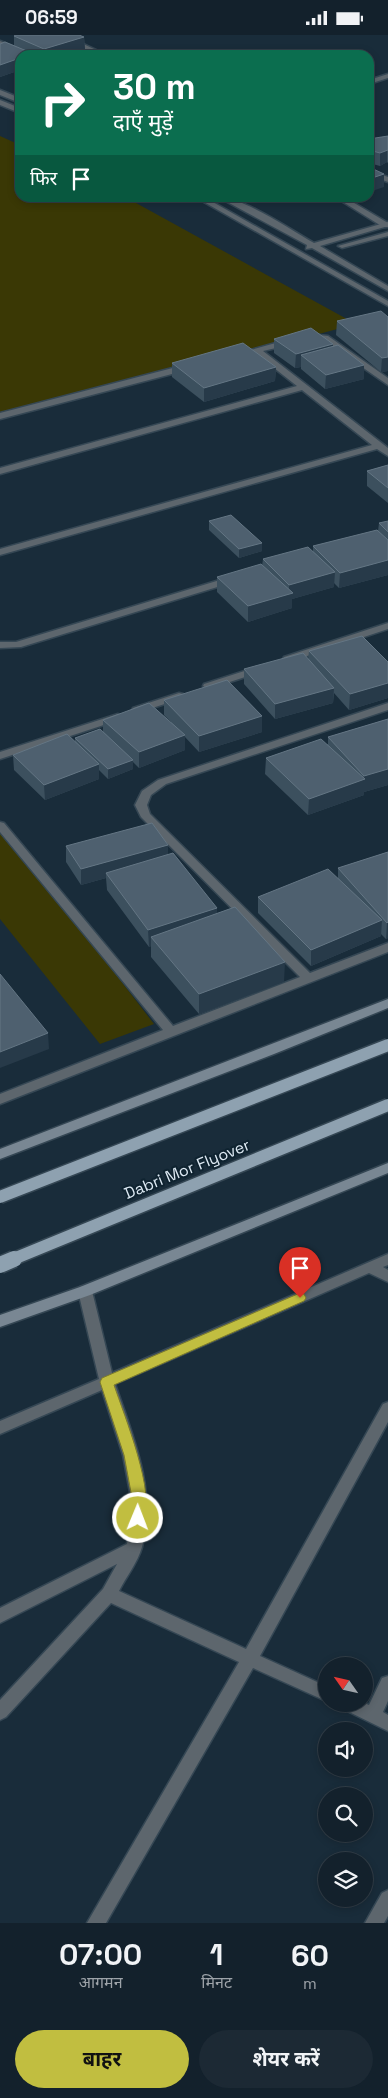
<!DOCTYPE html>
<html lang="hi">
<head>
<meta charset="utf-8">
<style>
  :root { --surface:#13212c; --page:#1c2934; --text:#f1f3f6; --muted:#9da3a9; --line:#323e48; --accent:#c1be40 }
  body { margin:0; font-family:"Space Grotesk","Noto Sans Devanagari",sans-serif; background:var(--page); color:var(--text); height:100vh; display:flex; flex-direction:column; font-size:19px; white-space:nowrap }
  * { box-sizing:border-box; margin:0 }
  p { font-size:16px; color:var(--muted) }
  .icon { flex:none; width:28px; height:28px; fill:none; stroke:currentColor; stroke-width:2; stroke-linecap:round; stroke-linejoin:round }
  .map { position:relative; height:1888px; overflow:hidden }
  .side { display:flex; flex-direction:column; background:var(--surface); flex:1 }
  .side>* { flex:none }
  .banner { position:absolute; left:15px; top:15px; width:359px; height:152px; border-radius:15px; box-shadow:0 2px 8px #0003,0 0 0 1px var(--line); background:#0b6e4f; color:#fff; overflow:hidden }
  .needle { width:32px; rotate:304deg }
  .tools { position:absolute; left:318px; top:1622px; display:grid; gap:10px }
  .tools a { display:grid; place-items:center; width:55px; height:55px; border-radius:50%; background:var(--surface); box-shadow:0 2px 8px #0003,0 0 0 1px var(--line); font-size:25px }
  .pin { position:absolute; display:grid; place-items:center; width:42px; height:42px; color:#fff; margin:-51px -21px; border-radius:50% 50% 50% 0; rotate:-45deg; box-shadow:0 0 5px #0007 }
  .pin .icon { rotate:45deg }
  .me { position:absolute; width:55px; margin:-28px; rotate:1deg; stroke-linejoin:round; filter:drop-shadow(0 0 4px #0008) }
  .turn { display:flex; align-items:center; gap:18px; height:105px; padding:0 15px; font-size:22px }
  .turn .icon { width:65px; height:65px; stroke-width:2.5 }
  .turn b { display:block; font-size:35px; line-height:42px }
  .then { display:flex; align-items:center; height:48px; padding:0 15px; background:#0003; gap:10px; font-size:19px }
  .eta { display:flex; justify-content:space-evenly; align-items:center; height:85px; text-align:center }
  .eta b { font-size:30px; font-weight:700; line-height:35px }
  .cta { display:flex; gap:10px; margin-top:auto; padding:10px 15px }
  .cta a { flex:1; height:58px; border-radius:30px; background:var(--accent); color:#111; font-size:20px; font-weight:700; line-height:58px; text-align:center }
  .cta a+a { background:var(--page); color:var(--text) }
  .status { display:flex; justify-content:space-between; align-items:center; height:35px; padding:0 25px; background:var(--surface); direction:ltr }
  .status svg { height:14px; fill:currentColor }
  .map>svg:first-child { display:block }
</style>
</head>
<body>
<div class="status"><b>06:59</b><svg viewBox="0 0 49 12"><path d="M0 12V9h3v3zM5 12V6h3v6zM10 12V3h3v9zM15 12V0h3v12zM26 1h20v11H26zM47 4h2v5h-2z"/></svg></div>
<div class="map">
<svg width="388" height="1888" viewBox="0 0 388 1888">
  <rect width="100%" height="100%" fill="#192c3a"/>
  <g fill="#3a3805">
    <path d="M0 101 20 110V162L127 163 356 289 0 385Z"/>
    <path d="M0 789 154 989 100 1009 0 884Z"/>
  </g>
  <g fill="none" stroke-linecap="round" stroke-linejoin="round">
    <defs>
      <g id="minor">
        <path d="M55 0H64L107 20H98Z"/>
        <path d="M0 6 31 19 32 20H23L0 10Z"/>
        <path d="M388 39V43L369 49V45Z"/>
        <path d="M369 135 388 142V147L369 140Z"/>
        <path d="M335 162H344L388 188V192H383Z"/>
        <path d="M310 299 328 301 388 343V350L323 305 307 304 306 302Z"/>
        <path d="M290 304 294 307 293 309 263 316 388 413V421L377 414 0 520V514L372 410 302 355 0 439V433L297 351 255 318 237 323 233 320Z"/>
        <path d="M188 329 192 332 191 334 0 384V378Z"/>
        <path d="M233 541 238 544 237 546 21 612 0 613V607H16Z"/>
        <path d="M388 588V594L292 626H284L283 624 284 622Z"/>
        <path d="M260 631 264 632 265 634 264 636 208 654 203 651 204 649Z"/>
        <path d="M179 658 183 659 184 661 183 663 137 678 132 675 133 673Z"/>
        <path d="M388 668V675L166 749 151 760 147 770 150 779 310 938 388 908V917L0 1069V1059L163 995 0 797V787L4 788 173 991 300 942 141 782 135 770 142 756 158 745Z"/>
        <path d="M118 679 123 682 122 684 0 724V717Z"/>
        <path d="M388 1219V1230L383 1232 388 1235V1247L369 1238 115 1349C133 1401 157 1457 142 1512 138 1527 126 1542 119 1556L246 1614 383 1369 388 1367V1387L260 1621 326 1651V1666L253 1633 106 1888H87L239 1627 111 1568 6 1682 0 1685V1665L103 1554 117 1529 0 1588V1573L127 1509 132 1468 123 1420 102 1355 0 1399V1386L99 1344 78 1256 80 1252 85 1251 90 1252 92 1256 112 1338Z"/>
        <path d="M388 1641V1666L383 1677 388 1680V1696L343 1674 341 1669 364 1668 369 1670 382 1643Z"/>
        <path d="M388 1855V1881L384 1888H365L382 1858Z"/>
      </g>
      <g id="tertiary">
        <path d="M0 55 20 63V68L0 60Z"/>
        <path d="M0 65 20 73V78L0 70Z"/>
        <path d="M195 162H204L388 266V271Z"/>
        <path d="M218 162C243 162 291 195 314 208L388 187V191L320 211 388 251V256L312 213 306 214 307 210Z"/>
        <path d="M388 197V201L342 213 338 211Z"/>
      </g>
      <g id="secondary">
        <path d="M388 964V973L274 1019 0 1124V1114Z"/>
        <path d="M388 1128V1138L90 1260 0 1292V1280L80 1252Z"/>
      </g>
    </defs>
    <use href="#minor" stroke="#354754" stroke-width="3"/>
    <use href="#tertiary" stroke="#354754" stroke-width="3"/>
    <use href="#secondary" stroke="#354754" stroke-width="3"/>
    <use href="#minor" fill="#5d666d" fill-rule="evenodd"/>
    <use href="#tertiary" fill="#5d666d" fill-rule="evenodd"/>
    <use href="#secondary" fill="#798793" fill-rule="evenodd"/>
    <defs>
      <g id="primary-bridge-far1">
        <path d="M0 1162 388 1010"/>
        <path d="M11 1225 388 1070"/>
      </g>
      <path id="primary-bridge" d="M0 1230 14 1224"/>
    </defs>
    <use href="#primary-bridge-far1" stroke="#354754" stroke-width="15" stroke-linecap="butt"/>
    <use href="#primary-bridge" stroke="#354754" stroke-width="19" stroke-linecap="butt"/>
    <use href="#primary-bridge-far1" stroke="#8ea1b0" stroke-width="12"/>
    <use href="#primary-bridge" stroke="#8ea1b0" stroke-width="16"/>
  </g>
  <g fill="#3c505e">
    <path d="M14 1 84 2 85 14 64 20H20V35L0 42V9L14 11Z"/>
    <path d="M388 101V128L387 127 380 131 369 128V104Z"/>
    <path d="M388 282V336L381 337 336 300 337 286Z"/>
    <path d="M274 304 333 309V312L364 330V344L325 354 301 334V332L295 333 274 318Z"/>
    <path d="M172 328 276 332 275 346 204 367 172 342Z"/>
    <path d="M388 430V468L367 451V436Z"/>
    <path d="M209 486 262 508V516L239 523 209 495Z"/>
    <path d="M388 486V540L339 553 334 548V552L292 564V573L248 587 217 557V542L262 531 263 524 313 516V511L378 496 379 488Z"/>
    <path d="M309 616 388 627V663L349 675 334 658 333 668 275 684 244 649V634L308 625Z"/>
    <path d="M164 665 262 681V697L199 717 185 702V715L139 733 133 727V734L108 744 99 735V744L45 765 14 735 13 720 75 707V703L103 697V685L171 687 164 680Z"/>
    <path d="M388 684V750L364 757V760L308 780 265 739 266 723 328 709V702Z"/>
    <path d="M168 810V820L217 873V878L284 947 199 979 151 922V911L149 912 107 855 106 843 81 850 66 827V811Z"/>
    <path d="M388 817V903L386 904 381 899V901L311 931 258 878V862L338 843V833Z"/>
  </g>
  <g fill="#273a49">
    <path d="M84 2 85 14 64 20H44V14Z"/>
    <path d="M20 23V35L0 42V30Z"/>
    <path d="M387 115V127L380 131V118Z"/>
    <path d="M384 139V152L369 157V144Z"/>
    <path d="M333 309V323L301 320V332L295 333 296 319Z"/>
    <path d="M388 322V336L381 337 382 323Z"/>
    <path d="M364 330V344L325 354 326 340Z"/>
    <path d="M276 332 275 346 204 367V353Z"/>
    <path d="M262 508V516L239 523V514Z"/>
    <path d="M388 525V540L339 553 340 538Z"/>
    <path d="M335 537 334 552 292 564V573L248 587V571L289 559V550Z"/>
    <path d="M388 648V663L349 675 350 659Z"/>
    <path d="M334 653 333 668 275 684V669Z"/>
    <path d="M262 681V697L199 717V701Z"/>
    <path d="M185 700V715L139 733V717Z"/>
    <path d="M133 725V734L108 744V734Z"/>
    <path d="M99 729V744L45 765 44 750Z"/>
    <path d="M388 734V750L364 757V760L308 780 309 764 364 744V741Z"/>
    <path d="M168 810V826L106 838V843L81 850V834Z"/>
    <path d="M217 873V890L151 902V911L149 912 148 895Z"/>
    <path d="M382 885 381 901 311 931V915Z"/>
    <path d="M388 887V903L386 904 387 888Z"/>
    <path d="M285 927 284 947 199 979V959Z"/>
    <path d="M48 998 49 1014 0 1033V1017Z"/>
  </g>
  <g fill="#4e606f" stroke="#647684">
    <path d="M16 0H79L84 2 44 14 14 1Z"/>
    <path d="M5 7 34 19 30 20H20V23L0 30V9Z"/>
    <path d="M388 101V115L380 118 369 115V112L372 110 369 109V104Z"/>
    <path d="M369 132 384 139 369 144Z"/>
    <path d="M381 276 388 282V322L382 323 337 286Z"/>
    <path d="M311 293 333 309 296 319 274 304Z"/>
    <path d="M243 308 276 332 204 353 172 328Z"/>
    <path d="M338 310 364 330 326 340 301 320Z"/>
    <path d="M388 430V453L367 436Z"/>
    <path d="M231 480 262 508 239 514 209 486Z"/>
    <path d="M388 486V497L379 488Z"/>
    <path d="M377 495 388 505V525L340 538 313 511Z"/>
    <path d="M308 512 335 537 289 550 263 524Z"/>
    <path d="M261 529 293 558 248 571 217 542Z"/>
    <path d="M362 601 388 627V648L350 659 309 616Z"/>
    <path d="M303 618 334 653 275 669 244 634Z"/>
    <path d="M227 645 262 681 199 701 164 665Z"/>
    <path d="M149 668 185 700 139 717 103 685Z"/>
    <path d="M388 684V734L364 741 328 702Z"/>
    <path d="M100 694 133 725 108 734 75 703Z"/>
    <path d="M67 699 99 729 44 750 13 720Z"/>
    <path d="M321 704 365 744 309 764 266 723Z"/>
    <path d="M152 788 168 810 81 834 66 811Z"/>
    <path d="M388 817V887L387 888 338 833Z"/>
    <path d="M173 818 217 873 148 895 106 838Z"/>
    <path d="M328 834 382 885 311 915 258 862Z"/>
    <path d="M235 872 285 927 199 959 151 902Z"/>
    <path d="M0 939 48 998 0 1017Z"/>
  </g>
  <path fill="#c1be40" stroke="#7d7c2a" d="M300 1258 304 1259 306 1263 304 1266 114 1350C124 1380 157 1460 143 1487L138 1489 133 1487 131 1483 133 1468 124 1420 100 1347 102 1343Z"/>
  <g text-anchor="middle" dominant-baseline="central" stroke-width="4" stroke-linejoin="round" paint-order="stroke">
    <g font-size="16" fill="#dfebf5" stroke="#0f2330">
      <text transform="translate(187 1134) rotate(-22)">Dabri Mor Flyover</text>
    </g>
  </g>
</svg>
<div class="tools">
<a><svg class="needle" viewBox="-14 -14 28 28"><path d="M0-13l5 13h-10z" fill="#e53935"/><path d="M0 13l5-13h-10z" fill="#9da3a9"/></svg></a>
<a><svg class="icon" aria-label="sound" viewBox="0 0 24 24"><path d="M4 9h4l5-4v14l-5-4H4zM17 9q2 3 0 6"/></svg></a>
<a><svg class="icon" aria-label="search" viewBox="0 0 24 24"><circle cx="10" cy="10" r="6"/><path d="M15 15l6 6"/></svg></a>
<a><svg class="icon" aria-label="layers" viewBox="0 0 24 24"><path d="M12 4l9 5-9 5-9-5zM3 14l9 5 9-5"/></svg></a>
</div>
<div class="pin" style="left:300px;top:1263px;background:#d93025"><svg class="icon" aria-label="arrive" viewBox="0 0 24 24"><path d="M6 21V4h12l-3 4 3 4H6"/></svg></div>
<svg class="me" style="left:138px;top:1483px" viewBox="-20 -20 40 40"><circle r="17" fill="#c1be40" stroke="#fff" stroke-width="3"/><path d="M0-11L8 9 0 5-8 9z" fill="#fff"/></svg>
<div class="banner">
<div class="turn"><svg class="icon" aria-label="right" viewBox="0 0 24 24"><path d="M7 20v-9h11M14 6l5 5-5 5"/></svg><div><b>30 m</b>दाएँ मुड़ें</div></div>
<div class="then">फिर<svg class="icon" aria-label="arrive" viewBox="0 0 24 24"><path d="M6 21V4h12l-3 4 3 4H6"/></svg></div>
</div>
</div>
<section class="side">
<div class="eta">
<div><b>07:00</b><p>आगमन</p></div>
<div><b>1</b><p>मिनट</p></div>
<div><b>60</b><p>m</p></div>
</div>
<div class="cta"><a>बाहर</a><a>शेयर करें</a></div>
</section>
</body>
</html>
